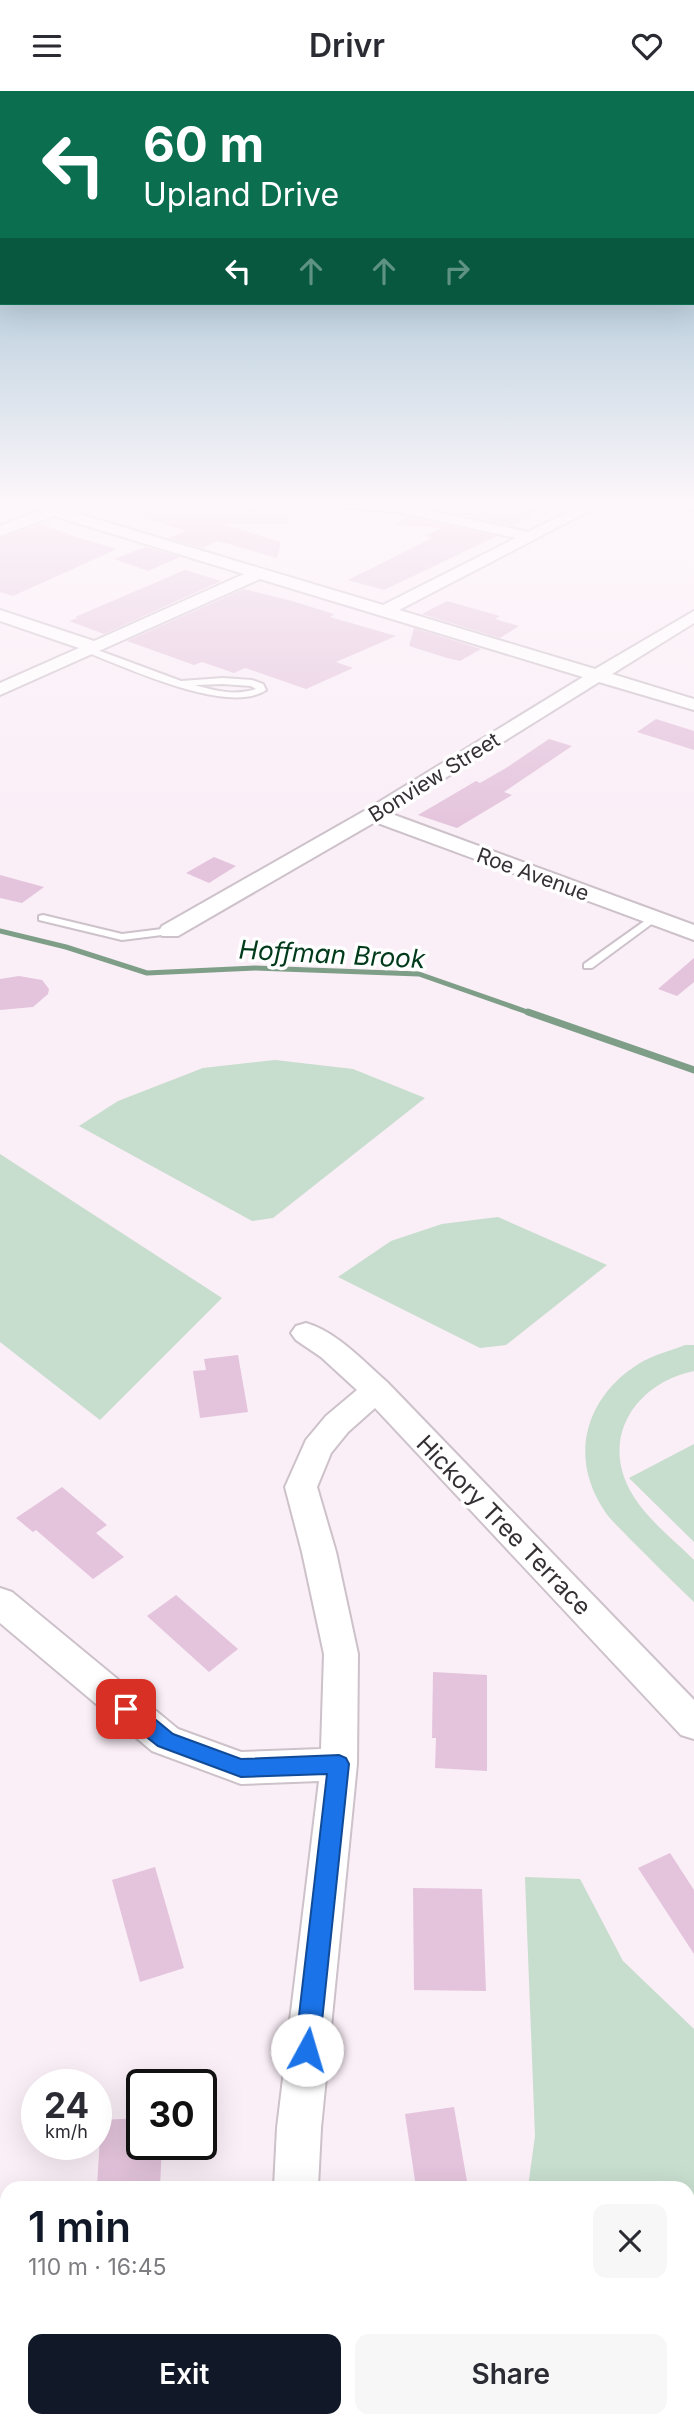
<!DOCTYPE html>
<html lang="en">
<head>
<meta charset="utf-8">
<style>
  :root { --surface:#fff; --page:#f7f7f7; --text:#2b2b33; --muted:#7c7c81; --accent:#111827 }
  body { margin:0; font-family:Inter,sans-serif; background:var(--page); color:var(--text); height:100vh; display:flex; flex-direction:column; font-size:26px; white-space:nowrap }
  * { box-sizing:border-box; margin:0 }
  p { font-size:23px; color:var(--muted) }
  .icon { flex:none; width:38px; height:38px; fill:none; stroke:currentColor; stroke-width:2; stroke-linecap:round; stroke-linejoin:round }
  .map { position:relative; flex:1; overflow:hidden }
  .side { position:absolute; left:0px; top:2090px; width:695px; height:247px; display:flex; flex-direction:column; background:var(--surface); border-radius:21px 21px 0 0; box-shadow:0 7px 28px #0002 }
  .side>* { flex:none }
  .hud { position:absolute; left:0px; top:0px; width:695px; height:214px; box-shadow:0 7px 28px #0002; background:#0b6e4f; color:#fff; overflow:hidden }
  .speed { position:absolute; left:21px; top:1978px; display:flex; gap:14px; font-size:35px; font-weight:700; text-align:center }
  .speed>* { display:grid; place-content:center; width:91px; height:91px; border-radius:50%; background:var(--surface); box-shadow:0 7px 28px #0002; line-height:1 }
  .speed small { font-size:18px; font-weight:400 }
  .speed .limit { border:4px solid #111; border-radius:10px; background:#fff; color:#111 }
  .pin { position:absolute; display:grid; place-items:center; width:60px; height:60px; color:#fff; margin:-30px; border-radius:14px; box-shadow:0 4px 10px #0006 }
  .me { position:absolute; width:77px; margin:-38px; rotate:6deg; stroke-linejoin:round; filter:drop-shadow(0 0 5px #0008) }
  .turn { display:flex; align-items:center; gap:24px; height:147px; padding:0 28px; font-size:32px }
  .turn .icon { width:91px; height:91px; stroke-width:2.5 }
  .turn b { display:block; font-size:49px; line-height:60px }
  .lanes { display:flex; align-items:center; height:66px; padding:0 28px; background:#0003; justify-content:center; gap:35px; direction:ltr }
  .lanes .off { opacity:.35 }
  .round { display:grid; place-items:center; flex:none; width:74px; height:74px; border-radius:14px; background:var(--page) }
  .head { display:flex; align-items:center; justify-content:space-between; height:119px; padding:0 28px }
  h1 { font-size:42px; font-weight:600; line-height:52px; color:var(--accent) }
  .cta { display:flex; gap:14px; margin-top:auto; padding:14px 28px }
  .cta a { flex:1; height:80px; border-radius:14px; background:var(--accent); color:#fff; font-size:28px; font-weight:600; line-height:80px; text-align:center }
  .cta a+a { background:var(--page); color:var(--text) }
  header { display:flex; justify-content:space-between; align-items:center; height:91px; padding:0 28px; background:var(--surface); font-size:32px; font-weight:600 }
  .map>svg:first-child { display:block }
</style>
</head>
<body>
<header><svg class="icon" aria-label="menu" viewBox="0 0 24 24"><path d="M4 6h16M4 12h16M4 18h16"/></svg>Drivr<svg class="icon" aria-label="heart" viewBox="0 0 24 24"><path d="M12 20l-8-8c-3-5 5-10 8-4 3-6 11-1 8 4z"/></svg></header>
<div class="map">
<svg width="694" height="2336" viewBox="0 0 694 2336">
  <rect width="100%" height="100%" fill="#faeef7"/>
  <g fill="#c7ddcd">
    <path d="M275 969 353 978 425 1007 273 1127 252 1130 79 1035 118 1010 203 977Z"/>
    <path d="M0 1063 222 1207 100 1329 0 1251Z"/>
    <path d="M498 1126 607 1174 506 1254 480 1257 338 1186 391 1150 442 1133Z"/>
    <path d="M685 1254H694V1280C633 1293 598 1350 634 1406 649 1430 674 1449 694 1469V1511C672 1490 651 1469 629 1447 621 1438 610 1429 604 1419 568 1365 586 1305 640 1272 653 1264 670 1260 685 1254Z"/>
    <path d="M694 1353V1451L629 1387Z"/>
    <path d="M525 1786 580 1788 623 1870 694 1938V2336H660L658 2329H688V2096H528L535 2045Z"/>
  </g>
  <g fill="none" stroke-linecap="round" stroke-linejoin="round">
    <path stroke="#7e9e87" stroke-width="5" d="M0 840 66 856 147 882 255 877 419 883 533 923"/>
    <path stroke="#7e9e87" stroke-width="7" d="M528 921 694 979"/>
  </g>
  <g fill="#e4c4dc">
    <path d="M96 409H217L288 424 287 433H222L281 451 277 467 218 450 202 457 168 447 186 440 96 413Z"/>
    <path d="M423 409H479L506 415 512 412 544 420 512 435 417 414Z"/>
    <path d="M405 425 497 445 384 499 348 489 432 447 425 445 441 437 395 434Z"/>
    <path d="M40 433 80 447 117 458 13 505 0 501V447Z"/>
    <path d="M146 456 180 466 148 480 114 468Z"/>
    <path d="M185 479 221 490 104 543 69 530 78 527 75 526Z"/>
    <path d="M244 498 292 510 334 523 330 526 396 545 336 571 353 577 306 598 245 577 234 582 202 571 194 574 127 550Z"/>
    <path d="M447 510 500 525 495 528 519 535 500 547 422 523Z"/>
    <path d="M414 537 481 558 460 570 447 567 409 555Z"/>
    <path d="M656 628 694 640V659L637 641Z"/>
    <path d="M549 648 572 655 504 701 512 704 457 737 418 724 476 690 480 692 506 677Z"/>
    <path d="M214 766 236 775 209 792 186 782Z"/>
    <path d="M0 784 44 796 22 812 0 807Z"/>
    <path d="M694 867V891L677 905 658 898Z"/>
    <path d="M19 885 42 889 49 898 48 903 33 916 0 919V888Z"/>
    <path d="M238 1264 248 1321 200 1327 193 1280 206 1279 204 1268Z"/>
    <path d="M62 1396 107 1434 96 1442 124 1466 93 1488 36 1439 33 1441 16 1427Z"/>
    <path d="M176 1504 238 1558 209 1581 147 1525Z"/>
    <path d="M433 1581 487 1584V1680L435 1677 436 1647H432Z"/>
    <path d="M670 1762 694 1799V1863L638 1777Z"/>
    <path d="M155 1776 184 1877 140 1891 112 1789Z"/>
    <path d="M413 1797 482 1798 486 1900 414 1899Z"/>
    <path d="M454 2016 468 2096H416L405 2023Z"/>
    <path d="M142 2027V2053H162L160 2096H97L101 2029Z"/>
  </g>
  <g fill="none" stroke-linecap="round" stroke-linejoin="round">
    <defs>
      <g id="lane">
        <path d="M657 409H669L694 415V419Z"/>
        <path d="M86 557H92L181 590 223 587 252 589 263 593 266 599C228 625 126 576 86 561ZM223 593 251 595 256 598C236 605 215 600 195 594Z"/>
        <path d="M43 824 122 843 170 837 176 840 170 843 122 849 39 829V825Z"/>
        <path d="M653 824 657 825V829L592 877H584V873Z"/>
      </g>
      <g id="street">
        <path d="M11 409 65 414 66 419 383 514 516 447 399 421 276 412 274 409 399 413 528 441 592 409H610L399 519 595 578 694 520V532L612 583 694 608V619L599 591 389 722 694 834V849L375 731 178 845H162L159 840 162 835 366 719 583 586 260 488 0 604V592L79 557 0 530V519L94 550 244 483 54 425 0 445V435L39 420 13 412Z"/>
        <path d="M306 1232C337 1241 363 1270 387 1291L694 1609V1648L681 1644 375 1317 348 1341 331 1362 317 1396 336 1461 358 1563 357 1673 321 2037 318 2096H274L277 2037 319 1690 241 1693 152 1660 0 1532V1497L12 1501 178 1638 241 1661 321 1658 324 1563 302 1461 285 1396 306 1349 326 1325 357 1299 321 1266 296 1249 291 1242 296 1235Z"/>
        <path d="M7 2297V2329H28L25 2336H0V2300Z"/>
        <path d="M298 2329H346L348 2336H300Z"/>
      </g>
    </defs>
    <use href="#lane" stroke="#cdc1ca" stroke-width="4"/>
    <use href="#street" stroke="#cdc1ca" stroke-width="4"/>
    <use href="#lane" fill="#fff" fill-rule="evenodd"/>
    <use href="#street" fill="#fff" fill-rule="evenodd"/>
  </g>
  <linearGradient id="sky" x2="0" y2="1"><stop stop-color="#7dabc1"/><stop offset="0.56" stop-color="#fdf7fb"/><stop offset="1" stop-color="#fdf7fb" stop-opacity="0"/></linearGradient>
  <rect width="694" height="736" fill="url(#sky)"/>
  <path fill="#1a73e8" stroke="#114b97" stroke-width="2" d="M126 1609 134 1611 173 1643 241 1668 339 1664 346 1667 349 1673 319 1959 316 1967 307 1971 299 1967 295 1959 327 1683 241 1686 158 1655 119 1624 116 1618 119 1611Z"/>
  <g text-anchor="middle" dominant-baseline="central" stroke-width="7" stroke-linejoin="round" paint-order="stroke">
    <g font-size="21" fill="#353034" stroke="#fff">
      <text transform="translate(434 686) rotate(-32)">Bonview Street</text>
      <text transform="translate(533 783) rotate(20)">Roe Avenue</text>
    </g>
    <g font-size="24" fill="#353034" stroke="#fff">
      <text transform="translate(504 1434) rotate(46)">Hickory Tree Terrace</text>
    </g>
    <g font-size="26" font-style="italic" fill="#003a1b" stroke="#fff">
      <text transform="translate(332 863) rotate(3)">Hoffman Brook</text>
    </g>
  </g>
</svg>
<div class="speed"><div>24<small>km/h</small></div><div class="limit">30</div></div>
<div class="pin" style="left:126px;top:1618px;background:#d93025"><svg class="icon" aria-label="arrive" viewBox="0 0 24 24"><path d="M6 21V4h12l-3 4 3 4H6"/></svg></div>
<svg class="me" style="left:307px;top:1959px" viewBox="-20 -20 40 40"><circle r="19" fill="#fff"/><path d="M0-13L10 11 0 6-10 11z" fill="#1a73e8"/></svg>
<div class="hud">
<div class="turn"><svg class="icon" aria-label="left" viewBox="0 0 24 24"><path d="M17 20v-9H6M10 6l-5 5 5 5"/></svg><div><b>60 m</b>Upland Drive</div></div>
<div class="lanes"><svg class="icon" aria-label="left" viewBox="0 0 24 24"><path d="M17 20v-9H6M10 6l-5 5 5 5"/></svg><svg class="icon off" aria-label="ahead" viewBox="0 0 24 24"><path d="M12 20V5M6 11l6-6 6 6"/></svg><svg class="icon off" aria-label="ahead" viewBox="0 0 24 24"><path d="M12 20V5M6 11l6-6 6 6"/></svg><svg class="icon off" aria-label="right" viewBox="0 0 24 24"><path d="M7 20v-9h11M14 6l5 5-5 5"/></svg></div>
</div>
<section class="side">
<div class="head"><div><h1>1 min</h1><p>110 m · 16:45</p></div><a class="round"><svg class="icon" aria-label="close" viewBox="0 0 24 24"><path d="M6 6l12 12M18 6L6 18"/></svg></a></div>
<div class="cta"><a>Exit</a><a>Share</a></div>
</section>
</div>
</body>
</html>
